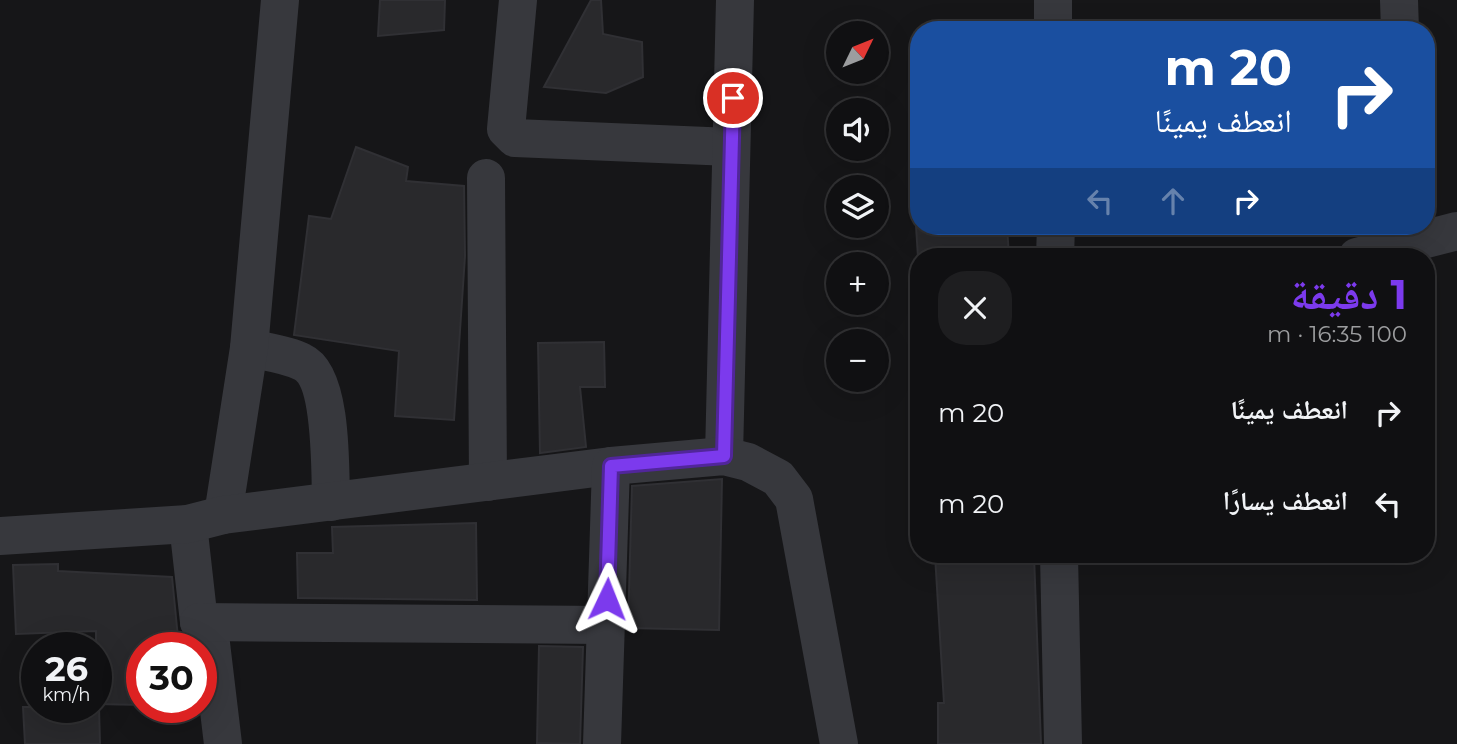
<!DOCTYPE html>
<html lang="ar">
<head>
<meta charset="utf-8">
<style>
  :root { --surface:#101012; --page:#1e1e20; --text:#f1f3f6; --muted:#9c9d9f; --line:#303032; --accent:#7c3aed }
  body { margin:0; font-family:Montserrat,"Noto Naskh Arabic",sans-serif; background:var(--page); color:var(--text); direction:rtl; height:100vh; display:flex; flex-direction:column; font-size:26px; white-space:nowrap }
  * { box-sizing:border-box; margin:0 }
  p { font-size:23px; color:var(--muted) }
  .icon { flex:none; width:38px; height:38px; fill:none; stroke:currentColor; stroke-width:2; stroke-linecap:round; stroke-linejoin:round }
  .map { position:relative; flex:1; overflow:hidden; direction:ltr }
  .panel { position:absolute; left:910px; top:248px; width:525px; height:315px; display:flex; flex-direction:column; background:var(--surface); border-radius:28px; box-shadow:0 7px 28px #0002,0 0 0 2px var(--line); direction:rtl }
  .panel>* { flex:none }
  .banner { position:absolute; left:910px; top:21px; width:525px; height:214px; border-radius:28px; box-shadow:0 7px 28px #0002,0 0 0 2px var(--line); direction:rtl; background:#1a4fa0; color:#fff; overflow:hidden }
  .needle { width:46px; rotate:47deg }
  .controls { position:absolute; left:826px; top:21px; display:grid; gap:14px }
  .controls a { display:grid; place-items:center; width:63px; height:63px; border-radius:50%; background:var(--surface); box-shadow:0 7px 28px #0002,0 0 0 2px var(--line); font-size:35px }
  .speed { position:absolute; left:21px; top:632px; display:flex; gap:14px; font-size:35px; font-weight:700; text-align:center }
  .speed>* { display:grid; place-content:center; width:91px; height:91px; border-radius:50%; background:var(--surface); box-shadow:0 7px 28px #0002,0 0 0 2px var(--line); line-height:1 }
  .speed small { font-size:18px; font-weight:400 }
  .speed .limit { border:10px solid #d22; background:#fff; color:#111 }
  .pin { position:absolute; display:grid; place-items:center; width:60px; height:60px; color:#fff; margin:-30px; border:4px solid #fff; border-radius:50%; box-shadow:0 2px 7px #0007 }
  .me { position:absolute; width:77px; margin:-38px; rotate:2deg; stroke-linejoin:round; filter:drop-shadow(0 0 5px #0008) }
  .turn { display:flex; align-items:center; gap:24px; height:147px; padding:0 28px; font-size:32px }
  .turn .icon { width:91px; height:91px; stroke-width:2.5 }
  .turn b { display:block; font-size:49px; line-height:60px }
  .lanes { display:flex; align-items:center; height:66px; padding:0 28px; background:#0003; justify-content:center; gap:35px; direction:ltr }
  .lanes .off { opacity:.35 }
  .round { display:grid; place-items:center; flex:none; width:74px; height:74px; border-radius:28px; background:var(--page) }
  .summary { display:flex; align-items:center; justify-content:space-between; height:119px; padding:0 28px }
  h1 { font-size:42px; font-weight:700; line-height:52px; color:var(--accent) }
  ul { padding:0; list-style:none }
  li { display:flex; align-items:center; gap:21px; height:91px; padding:0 28px }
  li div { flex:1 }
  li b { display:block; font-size:26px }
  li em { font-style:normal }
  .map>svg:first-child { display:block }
</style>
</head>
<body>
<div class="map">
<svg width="1457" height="744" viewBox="0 0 1457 744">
  <rect width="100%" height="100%" fill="#161618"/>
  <g fill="#29292c" stroke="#303034" stroke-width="2">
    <path d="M380 0H445L444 30 378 36Z"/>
    <path d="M591 0H601L603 34 642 42 643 77 606 93 544 87Z"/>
    <path d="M356 147 408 167 406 181 464 186 465 256 454 420 395 416 399 351 294 335 309 216 331 219Z"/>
    <path d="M916 226H1007L1009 257H918Z"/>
    <path d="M604 342 605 387H580L586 447 540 453 538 343Z"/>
    <path d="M722 479 719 630 628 628 632 486Z"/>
    <path d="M476 523 477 600 298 598 297 553H333L332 527Z"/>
    <path d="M935 555H1034L1041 744H938V703H944Z"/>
    <path d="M58 564V571L172 577 179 648H142V705L96 704V631L16 634 13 565Z"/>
    <path d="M539 646 583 647 580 744 537 743Z"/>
    <path d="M23 707H99L100 744H25Z"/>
  </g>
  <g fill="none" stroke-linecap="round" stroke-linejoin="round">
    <g stroke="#37383d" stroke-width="38">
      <path d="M518 0 506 129 515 138 731 147"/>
      <path d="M1053 0V30"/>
      <path d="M1399 0 1400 30"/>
      <path d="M486 178 488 482"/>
      <path d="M1055 257 1056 226"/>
      <path d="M1357 257 1457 231"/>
      <path d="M249 348C266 352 286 354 302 362 333 376 330 472 331 502"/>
      <path d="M724 456 735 0"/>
      <path d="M223 515 249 348 280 0"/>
      <path d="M188 524 199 622 210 635 223 744"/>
      <path d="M0 536 188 524 223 515 611 466 724 456 748 462 778 478 794 499 839 744"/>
      <path d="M1059 555 1063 744"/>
      <path d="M199 622 606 625"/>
      <path d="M602 744 611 466"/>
    </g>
  </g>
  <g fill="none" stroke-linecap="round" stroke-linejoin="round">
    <defs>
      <path id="route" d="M607 599 611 466 724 456 733 98"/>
    </defs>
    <use href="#route" stroke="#51269a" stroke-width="18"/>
    <use href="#route" stroke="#7c3aed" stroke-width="12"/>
  </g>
</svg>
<div class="controls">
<a><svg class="needle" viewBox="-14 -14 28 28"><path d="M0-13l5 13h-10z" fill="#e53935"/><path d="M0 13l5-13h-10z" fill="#9c9d9f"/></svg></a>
<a><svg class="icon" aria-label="sound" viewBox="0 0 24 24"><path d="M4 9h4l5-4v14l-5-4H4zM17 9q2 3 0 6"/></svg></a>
<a><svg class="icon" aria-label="layers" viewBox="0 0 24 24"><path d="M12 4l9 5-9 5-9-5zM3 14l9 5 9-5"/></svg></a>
<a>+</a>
<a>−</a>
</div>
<div class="speed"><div>26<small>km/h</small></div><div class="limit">30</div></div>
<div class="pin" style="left:733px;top:98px;background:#d93025"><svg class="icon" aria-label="arrive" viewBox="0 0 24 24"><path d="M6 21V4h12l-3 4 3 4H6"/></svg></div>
<svg class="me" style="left:607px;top:599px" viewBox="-20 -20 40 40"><path d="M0-17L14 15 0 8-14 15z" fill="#7c3aed" stroke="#fff" stroke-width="4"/></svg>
<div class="banner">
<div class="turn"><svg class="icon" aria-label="right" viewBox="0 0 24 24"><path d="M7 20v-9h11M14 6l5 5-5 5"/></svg><div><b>20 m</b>انعطف يمينًا</div></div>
<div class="lanes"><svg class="icon off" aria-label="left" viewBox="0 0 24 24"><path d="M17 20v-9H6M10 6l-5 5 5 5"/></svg><svg class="icon off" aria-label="ahead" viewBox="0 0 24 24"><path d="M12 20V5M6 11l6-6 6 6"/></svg><svg class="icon" aria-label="right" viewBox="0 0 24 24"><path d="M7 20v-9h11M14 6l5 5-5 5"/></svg></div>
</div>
<section class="panel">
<div class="summary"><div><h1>1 دقيقة</h1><p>100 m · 16:35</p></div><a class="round"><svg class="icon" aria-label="close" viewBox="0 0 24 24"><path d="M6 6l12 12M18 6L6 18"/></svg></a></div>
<ul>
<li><svg class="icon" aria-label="right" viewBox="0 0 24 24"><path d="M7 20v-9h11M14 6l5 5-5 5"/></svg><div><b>انعطف يمينًا</b></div><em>20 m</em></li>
<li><svg class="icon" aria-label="left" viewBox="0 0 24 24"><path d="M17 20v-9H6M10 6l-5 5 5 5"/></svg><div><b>انعطف يسارًا</b></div><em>20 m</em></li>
</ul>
</section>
</div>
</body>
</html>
